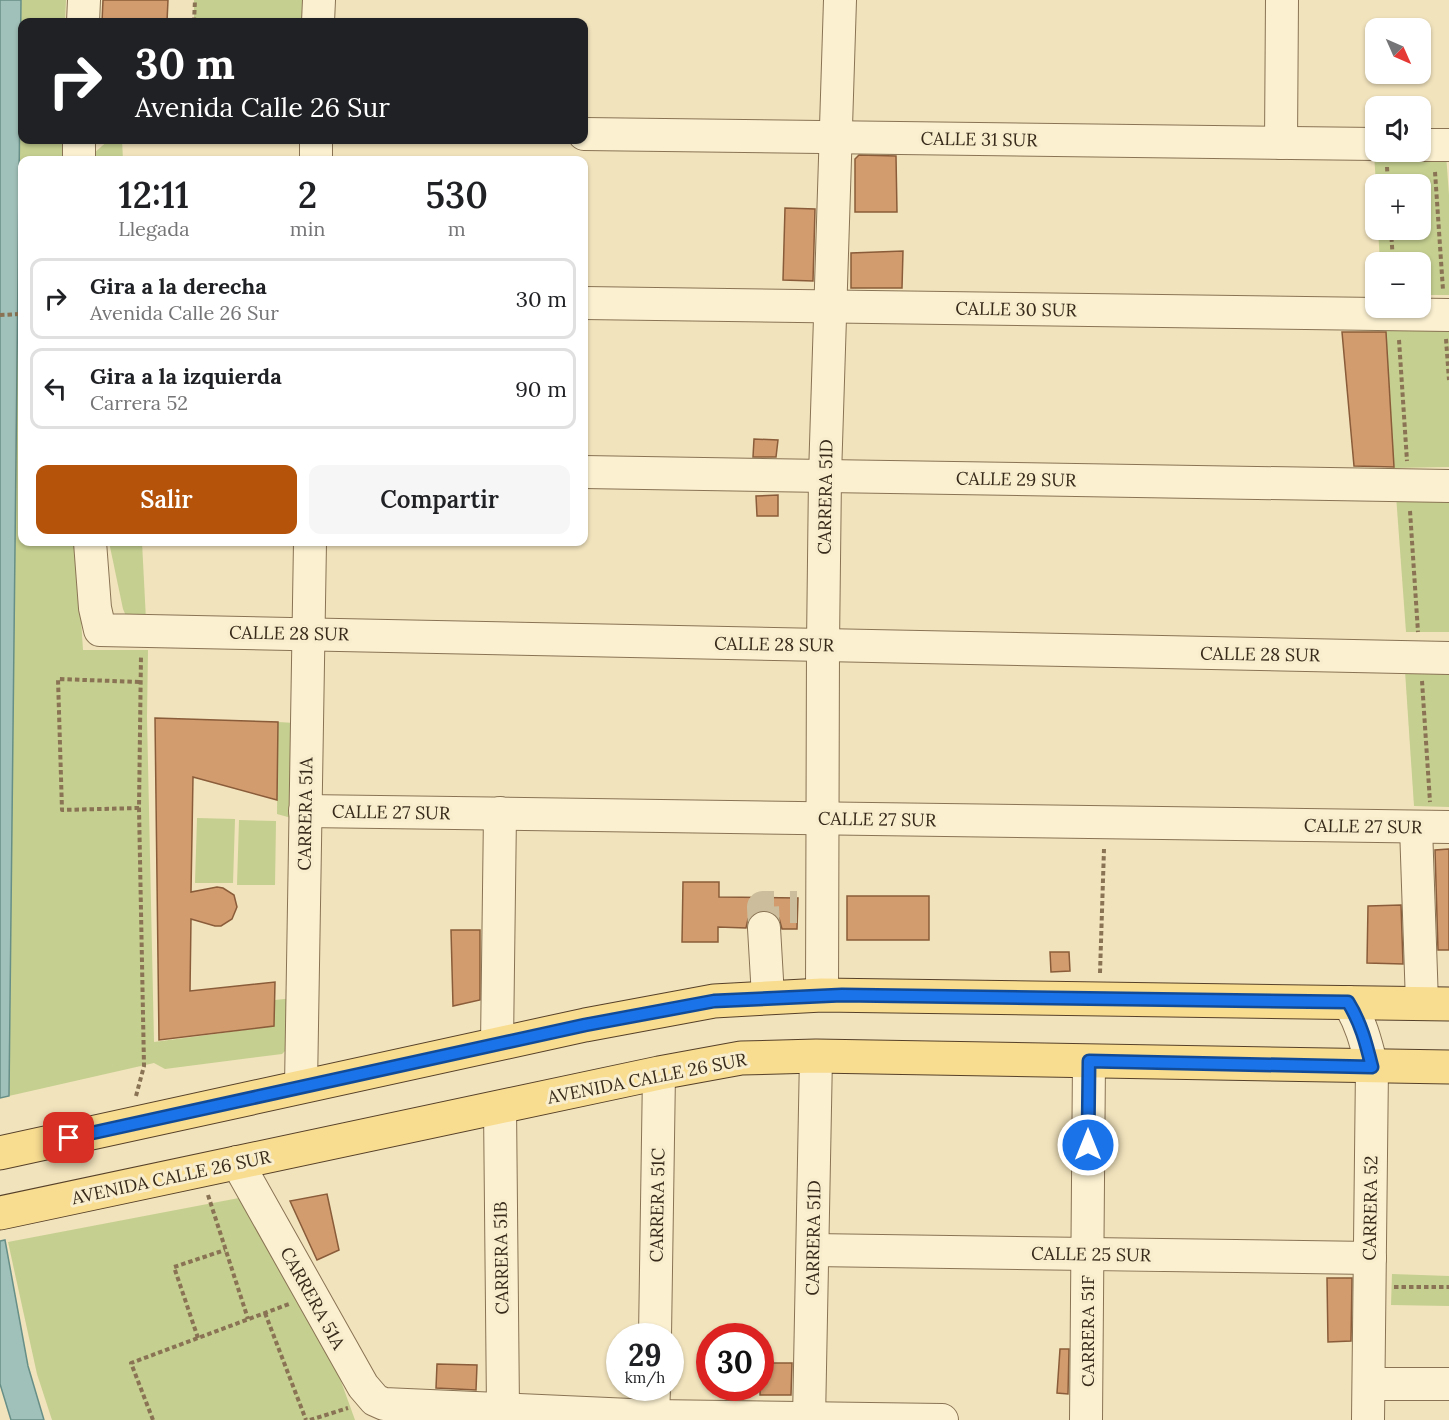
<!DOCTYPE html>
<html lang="es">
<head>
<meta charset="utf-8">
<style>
  :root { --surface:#fff; --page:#f6f6f6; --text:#202124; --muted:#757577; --line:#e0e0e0; --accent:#b45309 }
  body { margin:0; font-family:Lora,serif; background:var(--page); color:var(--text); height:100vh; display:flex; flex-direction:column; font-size:22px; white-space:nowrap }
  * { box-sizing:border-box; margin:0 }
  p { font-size:20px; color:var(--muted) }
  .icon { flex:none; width:33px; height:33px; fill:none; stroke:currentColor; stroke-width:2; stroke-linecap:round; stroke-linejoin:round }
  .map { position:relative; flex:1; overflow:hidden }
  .sheet { position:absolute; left:18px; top:156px; width:570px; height:390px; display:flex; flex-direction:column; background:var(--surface); border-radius:12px; box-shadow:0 2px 4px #0004 }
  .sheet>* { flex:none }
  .guide { position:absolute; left:18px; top:18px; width:570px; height:126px; border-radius:12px; box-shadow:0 2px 4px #0004; background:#202124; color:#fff; overflow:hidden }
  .needle { width:39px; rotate:135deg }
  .tools { position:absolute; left:1365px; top:18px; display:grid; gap:12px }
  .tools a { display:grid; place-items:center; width:66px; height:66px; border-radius:12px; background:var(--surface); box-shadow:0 2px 4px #0004; font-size:30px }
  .speed { position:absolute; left:606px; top:1323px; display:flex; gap:12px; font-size:30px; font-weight:700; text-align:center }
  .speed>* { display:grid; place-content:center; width:78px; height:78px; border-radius:50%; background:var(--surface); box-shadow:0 2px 4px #0004; line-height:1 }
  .speed small { font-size:15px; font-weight:400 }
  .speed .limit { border:9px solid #d22; background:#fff; color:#111 }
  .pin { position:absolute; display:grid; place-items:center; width:51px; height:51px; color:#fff; margin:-26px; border-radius:12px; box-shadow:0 3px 9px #0006 }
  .me { position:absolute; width:66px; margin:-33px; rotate:0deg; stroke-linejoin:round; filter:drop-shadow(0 0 4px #0008) }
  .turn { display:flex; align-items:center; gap:21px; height:126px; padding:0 18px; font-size:27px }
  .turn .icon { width:78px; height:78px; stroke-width:2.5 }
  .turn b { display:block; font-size:42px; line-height:51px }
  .eta { display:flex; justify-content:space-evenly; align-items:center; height:102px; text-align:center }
  .eta b { font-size:36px; font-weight:600; line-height:42px }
  .action { display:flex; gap:12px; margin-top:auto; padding:12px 18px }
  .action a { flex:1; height:69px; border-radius:12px; background:var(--accent); color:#fff; font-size:24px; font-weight:600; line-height:69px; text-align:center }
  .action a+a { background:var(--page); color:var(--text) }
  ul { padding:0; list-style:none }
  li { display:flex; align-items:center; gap:18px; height:81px; margin:0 12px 9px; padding:0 6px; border:3px solid var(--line); border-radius:12px }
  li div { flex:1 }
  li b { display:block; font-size:22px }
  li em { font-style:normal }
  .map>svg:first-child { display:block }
</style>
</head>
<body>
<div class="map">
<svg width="1449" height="1420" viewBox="0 0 1449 1420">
  <rect width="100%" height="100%" fill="#f1e3bc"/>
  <g fill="#c5cf90">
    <path d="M0 0H66L65 22H22V140H64V160H22V542H76L83 650H148L147 717 154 1042 274 1026 275 1000 294 998V1042L282 1054 165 1069 154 1063 0 1098Z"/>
    <rect x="194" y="0" width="116" height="22"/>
    <path d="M109 140H122L123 160H91L94 153Z"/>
    <path d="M1374 154H1446L1449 195V295H1421L1420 262H1380L1378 230H1420V184H1376Z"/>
    <path d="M1385 325H1449V467L1393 468Z"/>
    <path d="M1396 495 1449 496V632H1406Z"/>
    <path d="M109 542H142L146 620 126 616 123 609Z"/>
    <path d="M1405 671 1449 673V807L1414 806Z"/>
    <path d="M278 722 295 723V819L277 814Z"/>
    <path d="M197 818 235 819 233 883H195Z"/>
    <path d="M239 820 276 821 275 885H237Z"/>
    <path d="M239 1198 338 1373 355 1420H52L37 1374 8 1242Z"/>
    <path d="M1392 1274 1449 1276V1306L1391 1305Z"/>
  </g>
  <g fill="#a0c1b9" stroke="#678f87" stroke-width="1.5">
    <path d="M0 0H21L9 1096 0 1098Z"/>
    <path d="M5 1240 28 1366 44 1420H11L0 1384V1241Z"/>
  </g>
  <g fill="#d29c6f" stroke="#8a5c39" stroke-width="1.5">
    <path d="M103 0H168L167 22H102Z"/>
    <path d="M859 155 896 156 897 212H855V159Z"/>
    <path d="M785 208 815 209 813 281 783 280Z"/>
    <path d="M903 251 902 288H851V253Z"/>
    <path d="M1342 332H1386L1394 467 1354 466Z"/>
    <path d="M754 439 778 440 776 457H753Z"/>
    <path d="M778 495V516H757L756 496Z"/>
    <path d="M155 718 278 722 277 800 193 777 191 892 217 887 223 888 234 895 237 907 232 919 221 926H215L191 919 190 991 275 982 274 1026 159 1040Z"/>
    <path d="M1449 849V950H1438L1435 850Z"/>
    <path d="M683 882H719V897L798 898 797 929H782L779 918 772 912 762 910 754 913 748 919 746 928 718 927V942H682Z"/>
    <rect x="847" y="896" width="82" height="44"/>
    <path d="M1401 905 1403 964 1367 963 1368 906Z"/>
    <path d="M451 930H480V1000L453 1006Z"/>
    <path d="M1050 952H1069L1070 971 1051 972Z"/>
    <path d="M327 1194 339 1250 317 1260 290 1201Z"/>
    <path d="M1327 1278H1352L1351 1341 1328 1342Z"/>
    <path d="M1060 1349H1069L1068 1394 1057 1393Z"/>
    <path d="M760 1363H792L791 1395H760Z"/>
    <path d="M437 1364 477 1365 476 1390 436 1388Z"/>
  </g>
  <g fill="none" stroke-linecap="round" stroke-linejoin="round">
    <path stroke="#ccbe9c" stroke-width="32" stroke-dasharray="32 16" stroke-linecap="butt" d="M764 928 763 907H797"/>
    <defs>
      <g id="minor">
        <path d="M83 22 84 0"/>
        <path d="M318 22 319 0"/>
        <path d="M584 134 1376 144"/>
        <path d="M1281 143 1282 0"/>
        <path d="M1420 145H1449"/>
        <path d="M79 160V140"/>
        <path d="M316 160V140"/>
        <path d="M584 303 1449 315"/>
        <path d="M584 472 1449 486"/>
        <path d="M90 542 95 608 100 630 1449 658"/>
        <path d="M305 811 1449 827"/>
        <path d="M1416 827 1422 1003"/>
        <path d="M764 928 768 997"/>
        <path d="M822 995 823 645 825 476 840 0"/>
        <path d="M1348 1002C1361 1022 1366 1043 1372 1067L1368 1420"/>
        <path d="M497 1044 500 813"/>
        <path d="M301 1086 310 542"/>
        <path d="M500 1107 503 1409"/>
        <path d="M237 1162 363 1386 375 1400 384 1404 653 1416 942 1420"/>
        <path d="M813 1250 1370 1258"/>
        <path d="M655 1336 659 1073"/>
        <path d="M1369 1384H1449"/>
        <path d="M653 1416 654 1388"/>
        <path d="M809 1420 816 1056"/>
        <path d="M1086 1420 1089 1061"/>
      </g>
      <g id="major">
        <path d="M0 1153 585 1025 714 1001 822 995 1449 1004"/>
        <path d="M0 1213 659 1073 741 1058 816 1056 1449 1067"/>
      </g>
    </defs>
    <use href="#minor" stroke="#897354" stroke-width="34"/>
    <use href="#major" stroke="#564029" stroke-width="35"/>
    <g stroke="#897354" stroke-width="4" stroke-dasharray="4.5 3" stroke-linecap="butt">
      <path d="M194 22 195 0"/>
      <path d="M1387 167 1388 184"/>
      <path d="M1435 172 1443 290"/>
      <path d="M1391 230 1393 262"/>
      <path d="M0 315 22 314"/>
      <path d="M1446 339 1449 380"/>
      <path d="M1399 340 1407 461"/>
      <path d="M1410 511 1418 632"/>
      <path d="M1422 681 1430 802"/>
      <path d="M139 808 62 810 58 679 141 682"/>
      <path d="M1100 973 1104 849"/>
      <path d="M136 1096 144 1066 139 808 141 655"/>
      <path d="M208 1195 248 1319"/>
      <path d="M1394 1287H1449"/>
      <path d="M265 1313 306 1420"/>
      <path d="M198 1338 174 1267 225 1250"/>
      <path d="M153 1420 131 1363 289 1304"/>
      <path d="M310 1420 348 1408"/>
    </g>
    <use href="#minor" stroke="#fbf0d0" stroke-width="32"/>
    <use href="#major" stroke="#f8dc90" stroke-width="33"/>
  </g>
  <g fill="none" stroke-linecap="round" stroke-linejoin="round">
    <defs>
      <path id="route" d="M69 1138 585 1025 714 1001 842 995 1348 1002C1361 1023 1366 1043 1372 1067L1089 1061 1088 1145"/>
    </defs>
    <use href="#route" stroke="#114b97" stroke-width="15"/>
    <use href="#route" stroke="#1a73e8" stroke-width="10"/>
  </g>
  <g text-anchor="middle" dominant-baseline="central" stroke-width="6" stroke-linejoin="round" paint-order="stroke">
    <g font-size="18" fill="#372a1a" stroke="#f8edcc">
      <text transform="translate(979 139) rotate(1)">CALLE 31 SUR</text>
      <text transform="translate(1016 309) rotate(1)">CALLE 30 SUR</text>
      <text transform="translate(1016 479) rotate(1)">CALLE 29 SUR</text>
      <text transform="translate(825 497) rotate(-89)">CARRERA 51D</text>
      <text transform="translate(289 633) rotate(1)">CALLE 28 SUR</text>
      <text transform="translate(774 644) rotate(1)">CALLE 28 SUR</text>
      <text transform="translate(1260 654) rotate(1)">CALLE 28 SUR</text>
      <text transform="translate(391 812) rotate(1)">CALLE 27 SUR</text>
      <text transform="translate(305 814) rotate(-89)">CARRERA 51A</text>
      <text transform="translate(877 819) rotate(1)">CALLE 27 SUR</text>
      <text transform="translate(1363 826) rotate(1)">CALLE 27 SUR</text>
      <text transform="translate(647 1078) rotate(-11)">AVENIDA CALLE 26 SUR</text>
      <text transform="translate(171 1177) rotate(-12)">AVENIDA CALLE 26 SUR</text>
      <text transform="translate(657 1205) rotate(-89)">CARRERA 51C</text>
      <text transform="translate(1370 1208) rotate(-89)">CARRERA 52</text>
      <text transform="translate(813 1238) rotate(-89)">CARRERA 51D</text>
      <text transform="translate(1091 1254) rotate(1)">CALLE 25 SUR</text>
      <text transform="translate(501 1258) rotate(-91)">CARRERA 51B</text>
      <text transform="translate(313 1298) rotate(61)">CARRERA 51A</text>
      <text transform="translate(1087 1331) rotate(-90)">CARRERA 51F</text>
    </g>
  </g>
</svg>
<div class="tools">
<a><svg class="needle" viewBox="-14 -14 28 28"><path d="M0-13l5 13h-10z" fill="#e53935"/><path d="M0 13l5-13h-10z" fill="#757577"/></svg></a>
<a><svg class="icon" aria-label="sound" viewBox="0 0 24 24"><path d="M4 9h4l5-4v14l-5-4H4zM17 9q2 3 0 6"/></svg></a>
<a>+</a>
<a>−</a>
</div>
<div class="speed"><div>29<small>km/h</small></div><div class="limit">30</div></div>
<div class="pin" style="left:69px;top:1138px;background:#d93025"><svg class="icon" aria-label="arrive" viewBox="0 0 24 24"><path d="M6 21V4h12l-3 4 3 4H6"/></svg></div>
<svg class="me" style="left:1088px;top:1145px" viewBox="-20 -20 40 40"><circle r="17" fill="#1a73e8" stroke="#fff" stroke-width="3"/><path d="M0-11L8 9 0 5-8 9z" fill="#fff"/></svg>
<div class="guide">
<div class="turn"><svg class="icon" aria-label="right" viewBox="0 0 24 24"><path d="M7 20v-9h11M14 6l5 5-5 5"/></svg><div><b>30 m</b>Avenida Calle 26 Sur</div></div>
</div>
<section class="sheet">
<div class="eta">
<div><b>12:11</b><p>Llegada</p></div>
<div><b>2</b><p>min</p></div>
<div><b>530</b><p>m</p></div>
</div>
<ul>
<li><svg class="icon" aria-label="right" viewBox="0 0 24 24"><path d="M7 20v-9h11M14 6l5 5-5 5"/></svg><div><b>Gira a la derecha</b><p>Avenida Calle 26 Sur</p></div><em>30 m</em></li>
<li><svg class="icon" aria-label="left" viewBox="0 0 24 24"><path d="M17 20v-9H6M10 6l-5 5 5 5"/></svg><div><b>Gira a la izquierda</b><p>Carrera 52</p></div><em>90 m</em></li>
</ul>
<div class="action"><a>Salir</a><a>Compartir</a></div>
</section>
</div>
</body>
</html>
